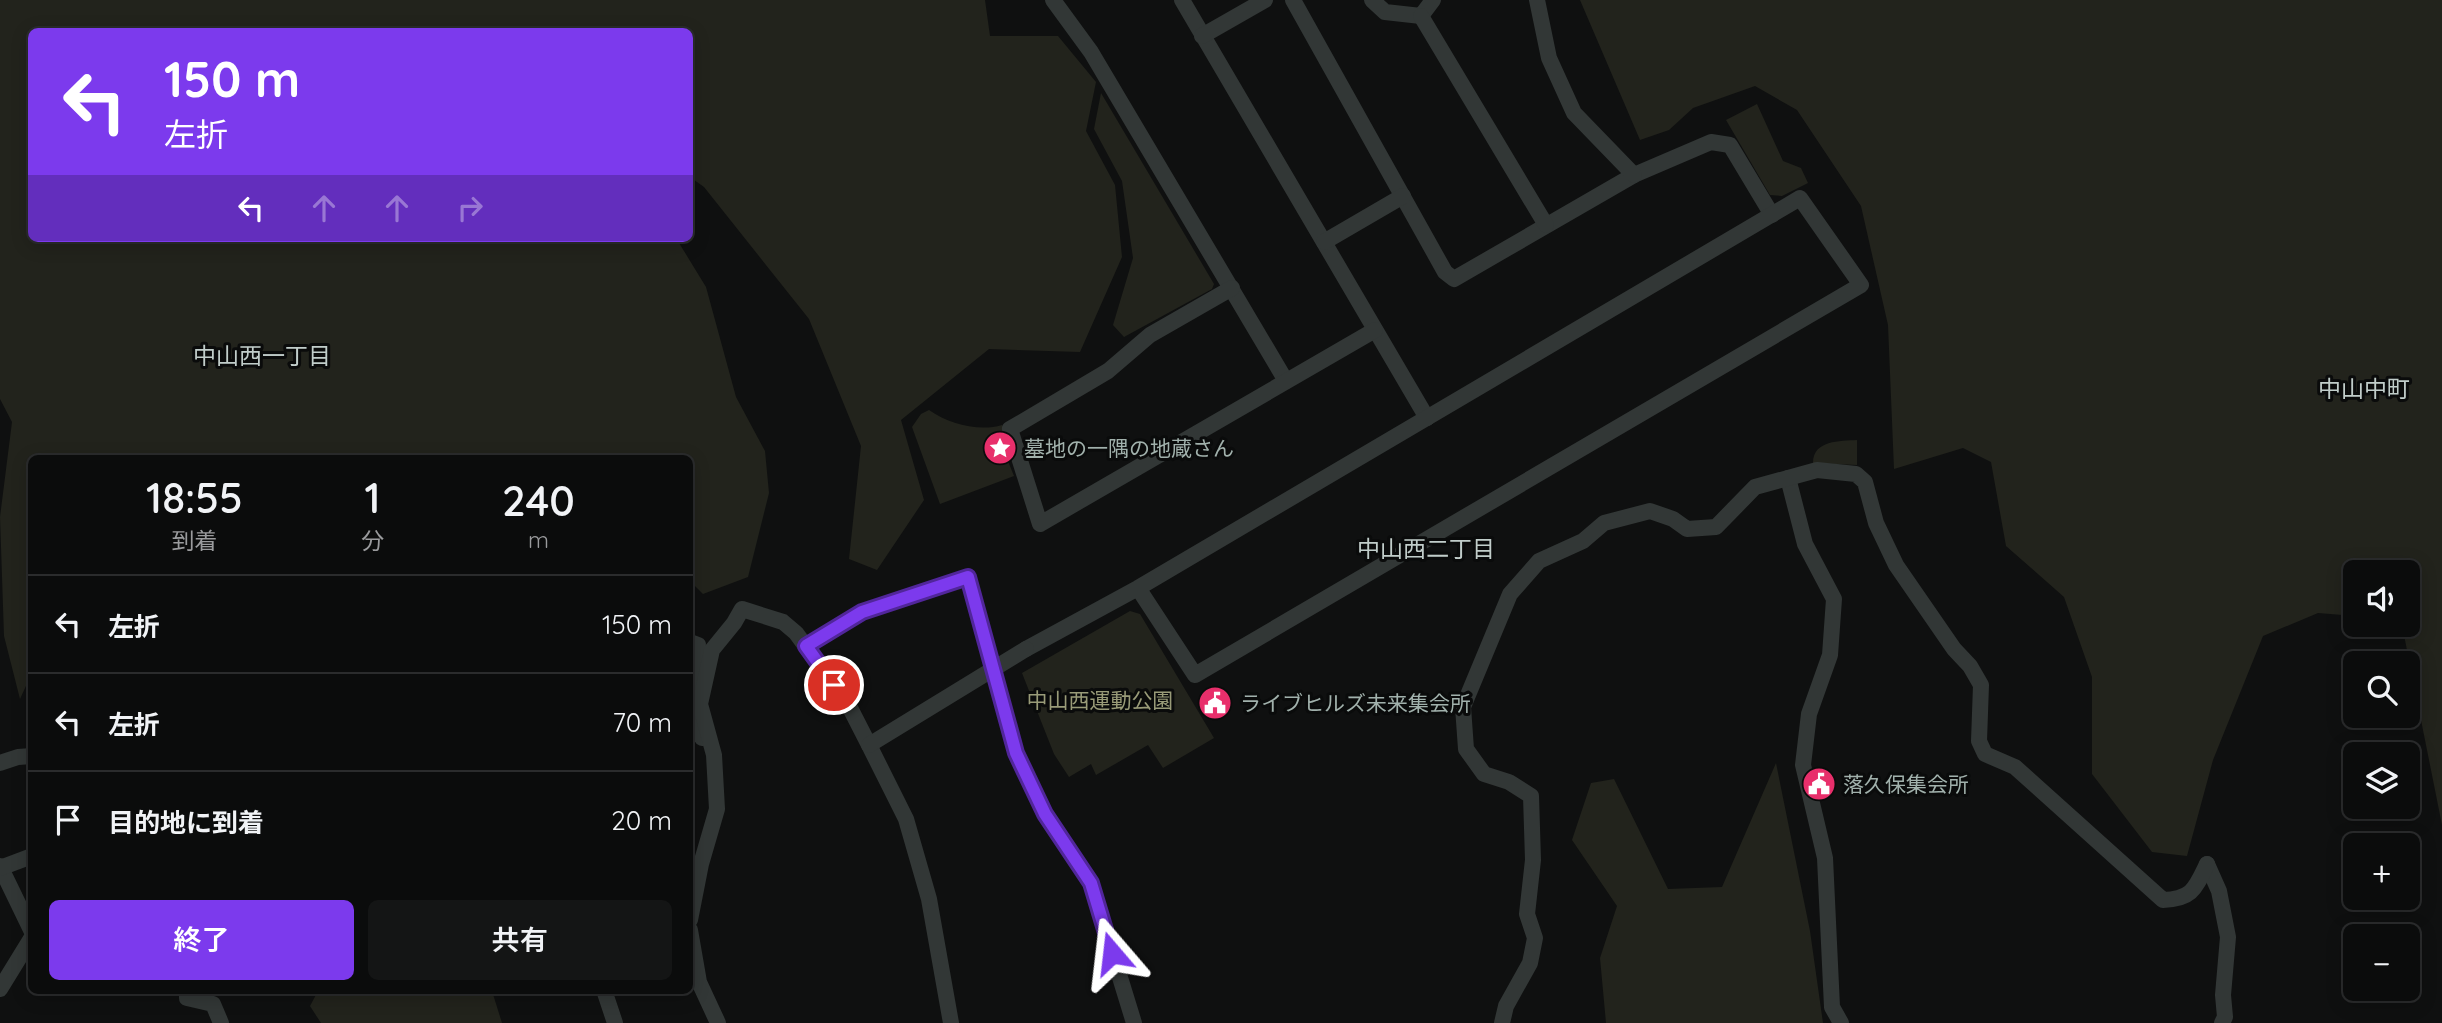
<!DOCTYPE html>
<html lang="ja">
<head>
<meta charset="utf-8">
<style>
  :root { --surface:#0b0c0c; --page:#141515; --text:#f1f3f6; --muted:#9a9b9d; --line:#2b2c2d; --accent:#7c3aed }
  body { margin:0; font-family:Quicksand,"Noto Sans JP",sans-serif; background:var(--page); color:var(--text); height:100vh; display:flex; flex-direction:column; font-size:26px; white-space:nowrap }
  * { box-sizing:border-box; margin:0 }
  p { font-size:23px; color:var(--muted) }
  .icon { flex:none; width:38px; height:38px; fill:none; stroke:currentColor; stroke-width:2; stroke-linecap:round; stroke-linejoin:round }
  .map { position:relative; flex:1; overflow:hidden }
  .panel { position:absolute; left:28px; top:455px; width:665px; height:539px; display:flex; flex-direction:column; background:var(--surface); border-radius:10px; box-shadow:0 4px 18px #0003,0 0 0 2px var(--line) }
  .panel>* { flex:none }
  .top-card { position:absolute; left:28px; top:28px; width:665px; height:214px; border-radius:10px; box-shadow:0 4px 18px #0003,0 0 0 2px var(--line); background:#7c3aed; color:#fff; overflow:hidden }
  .buttons { position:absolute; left:2343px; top:560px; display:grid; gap:14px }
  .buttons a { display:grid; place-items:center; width:77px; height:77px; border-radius:10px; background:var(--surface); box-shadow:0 4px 18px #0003,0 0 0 2px var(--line); font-size:35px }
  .pin { position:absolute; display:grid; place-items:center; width:60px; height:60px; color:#fff; margin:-30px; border:4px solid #fff; border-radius:50%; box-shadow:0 2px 7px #0007 }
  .me { position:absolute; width:77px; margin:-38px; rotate:343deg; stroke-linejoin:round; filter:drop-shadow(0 0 5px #0008) }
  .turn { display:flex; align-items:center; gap:24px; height:147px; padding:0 21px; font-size:32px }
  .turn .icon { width:91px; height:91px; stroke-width:2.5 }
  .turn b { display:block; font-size:49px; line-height:60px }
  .lanes { display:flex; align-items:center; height:66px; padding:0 21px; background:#0003; justify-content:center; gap:35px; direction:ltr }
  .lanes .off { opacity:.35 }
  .eta { display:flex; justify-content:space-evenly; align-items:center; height:119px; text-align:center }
  .eta b { font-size:42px; font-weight:600; line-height:49px }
  .primary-button { display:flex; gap:14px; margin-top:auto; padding:14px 21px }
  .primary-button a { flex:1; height:80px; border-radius:10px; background:var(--accent); color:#fff; font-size:28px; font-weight:600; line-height:80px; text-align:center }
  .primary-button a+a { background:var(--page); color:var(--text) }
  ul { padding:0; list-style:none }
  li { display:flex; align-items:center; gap:21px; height:98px; padding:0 21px; border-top:2px solid var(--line) }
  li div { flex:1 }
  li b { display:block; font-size:26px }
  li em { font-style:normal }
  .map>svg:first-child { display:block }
</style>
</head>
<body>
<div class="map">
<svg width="2442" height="1023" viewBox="0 0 2442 1023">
  <rect width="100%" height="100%" fill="#0f1010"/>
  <g fill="#22231c">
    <path d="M0 0H985L990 36H1058L1096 82 1086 131 1115 185 1122 257 1080 352 989 349 901 420 924 500 877 570 849 559 861 446 809 319 704 187 690 177V32H32V238H676L706 287 736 397 765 451 769 493 748 577 703 594 690 581V458H32L31 675 20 699 4 636 0 517 12 422 0 399Z"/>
    <path d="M1580 0H2442V825L2402 625H2408V572H2356L2355 616 2318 613 2263 636 2213 760 2187 856 2152 852 2092 774V677L2064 597 2006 546 1991 462 1963 448 1894 469 1888 325 1861 206 1797 110 1755 86 1693 108 1669 130 1640 140Z"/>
    <path d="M1101 93 1214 284 1212 289 1124 337 1113 325 1133 258 1122 181 1094 129Z"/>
    <path d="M1757 104 1783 161 1801 168 1808 183 1782 196 1770 195 1726 120Z"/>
    <path d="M929 410C949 424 979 432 1002 425L1005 431 997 434 1014 476 940 504 912 427 921 414Z"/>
    <path d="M1857 440V465L1813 463C1813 440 1840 441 1857 440Z"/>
    <path d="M1130 611 1140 614 1214 738 1163 768 1148 745 1096 775 1091 764 1069 777 1054 754 1022 673Z"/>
    <path d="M1776 763 1810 931 1823 1023H1606L1600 958 1617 906 1572 840 1591 783 1614 779 1668 889 1722 887Z"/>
    <path d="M318 991H492L502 1023H321L310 1006Z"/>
  </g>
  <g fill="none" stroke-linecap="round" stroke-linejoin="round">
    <g stroke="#323736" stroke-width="16">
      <path d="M1053 0 1091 52 1286 381"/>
      <path d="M1182 0 1427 418"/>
      <path d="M1293 0 1445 272 1454 279 1634 175 1711 142 1730 145 1772 215"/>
      <path d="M1372 0 1385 12 1421 16 1433 0"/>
      <path d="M1537 0 1549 58 1574 113 1634 175"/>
      <path d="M1421 16 1546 225"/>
      <path d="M1202 36 1265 0"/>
      <path d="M1324 242 1403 196"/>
      <path d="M1232 288 1150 335 1108 371 1010 429 1040 524 1375 330"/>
      <path d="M1788 478 1805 544 1834 599 1830 655 1809 714 1803 765 1825 858 1832 1007 1841 1023"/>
      <path d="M690 642 698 645 690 714 702 738"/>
      <path d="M806 646 862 612 968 577 1016 753 1045 814 1091 883 1134 1023"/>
      <path d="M1026 649 1138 588 1800 198 1861 285 1195 675 1138 588"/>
      <path d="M0 763 18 757 32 756"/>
      <path d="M2207 864 2219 891 2228 937 2223 995 2225 1017 2222 1023"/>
      <path d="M0 866 32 932"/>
      <path d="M0 868 32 856"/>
      <path d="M690 920 701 864 717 809 714 755 700 704 712 650 734 623 742 609 783 622 796 633 848 704 869 745 906 819 929 899 951 1023"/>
      <path d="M690 930 699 982 718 1023"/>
      <path d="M0 989 32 937"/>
      <path d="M187 990V998L213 1004 221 1023"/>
      <path d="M604 990 615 1023"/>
      <path d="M1502 1023 1506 1006 1530 963 1535 938 1527 914 1533 860 1531 796 1509 782 1484 774 1466 749 1463 707 1510 594 1539 561 1583 541 1604 523 1650 511 1673 519 1687 529 1716 527 1755 487 1817 470 1856 474 1865 482 1876 523 1896 565 1954 649 1970 666 1981 685 1979 741 1985 754 2015 767 2163 900C2192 899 2195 889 2207 864"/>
    </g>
    <path stroke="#323736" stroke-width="16" d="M869 745 1026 649"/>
  </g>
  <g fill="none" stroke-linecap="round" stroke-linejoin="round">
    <defs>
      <path id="route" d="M834 685 806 646 862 612 968 577 1016 753 1045 814 1091 883 1112 953"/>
    </defs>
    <use href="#route" stroke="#51269a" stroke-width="18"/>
    <use href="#route" stroke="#7c3aed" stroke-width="12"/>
  </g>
  <defs>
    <symbol id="sight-disc" viewBox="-11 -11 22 22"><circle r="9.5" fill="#e82f6b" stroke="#0a0b0b"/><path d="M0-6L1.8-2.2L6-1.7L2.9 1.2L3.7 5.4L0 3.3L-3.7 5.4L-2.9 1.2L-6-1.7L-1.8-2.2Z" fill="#fff"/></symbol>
    <symbol id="civic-disc" viewBox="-11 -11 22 22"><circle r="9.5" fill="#e82f6b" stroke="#0a0b0b"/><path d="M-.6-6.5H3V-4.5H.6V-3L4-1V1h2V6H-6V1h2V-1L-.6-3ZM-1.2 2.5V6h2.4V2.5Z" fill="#fff"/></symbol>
  </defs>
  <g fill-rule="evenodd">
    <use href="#sight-disc" x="981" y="429" width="38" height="38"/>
    <use href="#civic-disc" x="1196" y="684" width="38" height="38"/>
    <use href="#civic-disc" x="1800" y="765" width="38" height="38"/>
  </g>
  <g text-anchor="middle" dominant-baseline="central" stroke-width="6" stroke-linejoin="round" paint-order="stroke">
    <g font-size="21" fill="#a1b1ac" stroke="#0a0b0b" text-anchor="start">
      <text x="1024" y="448">墓地の一隅の地蔵さん</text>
      <text x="1240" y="703">ライブヒルズ未来集会所</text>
      <text x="1843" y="784">落久保集会所</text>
    </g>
    <g font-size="21" fill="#999b78" stroke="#0a0b0b">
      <text x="1100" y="700">中山西運動公園</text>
    </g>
    <g font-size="23" fill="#c1cdca" stroke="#0a0b0b">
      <text x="262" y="355">中山西一丁目</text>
      <text x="2364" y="388">中山中町</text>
      <text x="1426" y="548">中山西二丁目</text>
    </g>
  </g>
</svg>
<div class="buttons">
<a><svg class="icon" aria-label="sound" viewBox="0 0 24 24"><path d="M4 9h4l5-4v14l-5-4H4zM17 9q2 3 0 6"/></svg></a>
<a><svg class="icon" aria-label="search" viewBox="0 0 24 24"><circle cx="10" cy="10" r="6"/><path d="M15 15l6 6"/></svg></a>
<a><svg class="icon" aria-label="layers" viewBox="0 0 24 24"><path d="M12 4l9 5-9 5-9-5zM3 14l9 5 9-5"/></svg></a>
<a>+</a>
<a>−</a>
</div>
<div class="pin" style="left:834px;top:685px;background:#d93025"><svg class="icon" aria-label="arrive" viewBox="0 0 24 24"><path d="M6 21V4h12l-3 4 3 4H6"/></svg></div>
<svg class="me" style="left:1112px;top:953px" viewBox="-20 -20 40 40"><path d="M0-17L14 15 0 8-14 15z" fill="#7c3aed" stroke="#fff" stroke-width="4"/></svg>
<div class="top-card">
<div class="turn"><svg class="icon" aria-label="left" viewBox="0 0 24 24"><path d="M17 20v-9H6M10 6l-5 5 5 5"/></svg><div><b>150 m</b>左折</div></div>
<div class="lanes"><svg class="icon" aria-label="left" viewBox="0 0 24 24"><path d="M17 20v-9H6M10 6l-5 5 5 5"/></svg><svg class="icon off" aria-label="ahead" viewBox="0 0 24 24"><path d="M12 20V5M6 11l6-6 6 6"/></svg><svg class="icon off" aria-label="ahead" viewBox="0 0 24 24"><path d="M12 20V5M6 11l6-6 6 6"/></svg><svg class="icon off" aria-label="right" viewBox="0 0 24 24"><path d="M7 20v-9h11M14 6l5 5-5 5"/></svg></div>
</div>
<section class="panel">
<div class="eta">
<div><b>18:55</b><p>到着</p></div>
<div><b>1</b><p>分</p></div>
<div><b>240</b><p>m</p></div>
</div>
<ul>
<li><svg class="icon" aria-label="left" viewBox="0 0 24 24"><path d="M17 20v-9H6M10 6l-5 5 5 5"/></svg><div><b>左折</b></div><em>150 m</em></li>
<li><svg class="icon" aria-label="left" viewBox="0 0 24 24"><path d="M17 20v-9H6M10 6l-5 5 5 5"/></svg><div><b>左折</b></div><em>70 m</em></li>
<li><svg class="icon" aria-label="arrive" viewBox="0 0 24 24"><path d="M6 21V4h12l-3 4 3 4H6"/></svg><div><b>目的地に到着</b></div><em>20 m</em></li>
</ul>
<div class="primary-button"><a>終了</a><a>共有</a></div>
</section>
</div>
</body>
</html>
